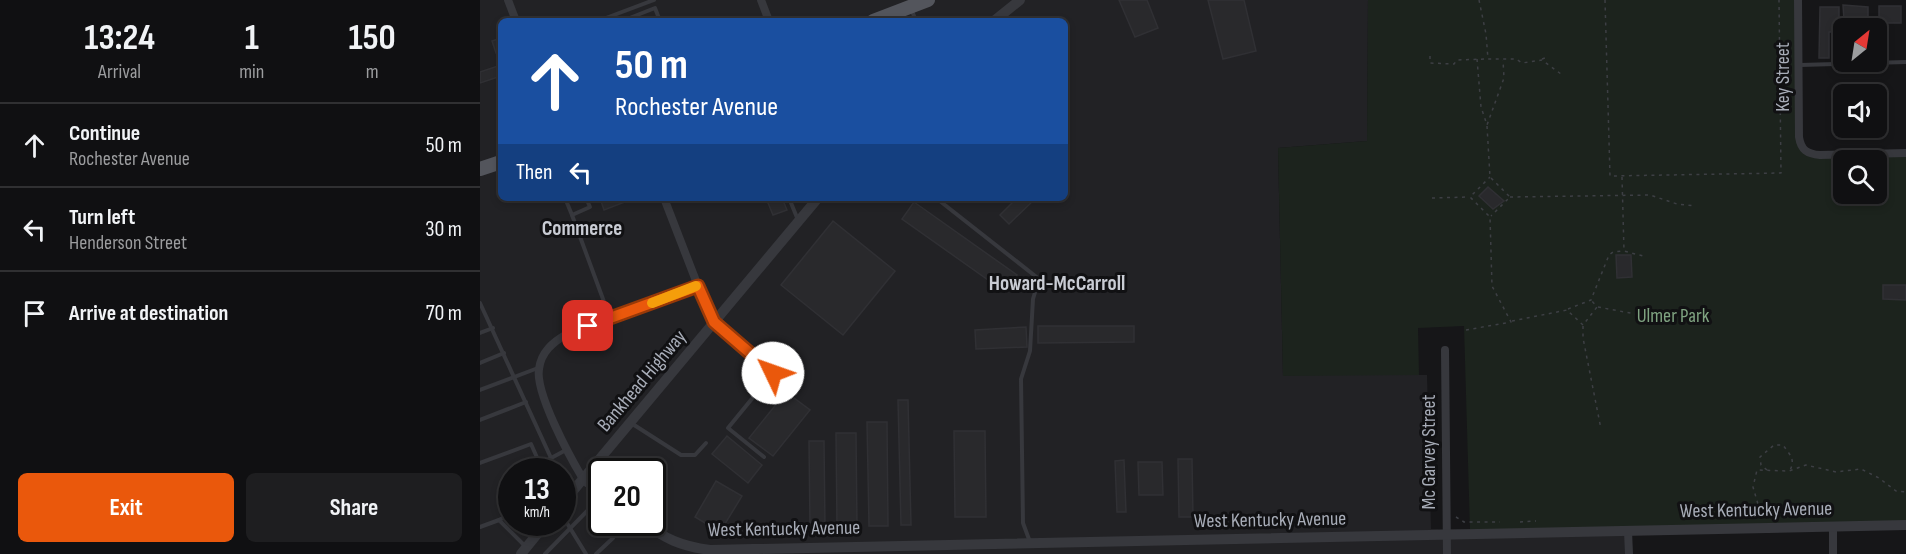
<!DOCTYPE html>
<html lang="en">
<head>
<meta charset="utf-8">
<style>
  :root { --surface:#101012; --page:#1e1e20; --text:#f1f3f6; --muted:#9c9d9f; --line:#303032; --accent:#ea580c }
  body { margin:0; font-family:"Sofia Sans Condensed",sans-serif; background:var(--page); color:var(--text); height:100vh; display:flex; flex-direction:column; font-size:22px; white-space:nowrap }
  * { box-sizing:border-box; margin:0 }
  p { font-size:20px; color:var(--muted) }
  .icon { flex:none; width:33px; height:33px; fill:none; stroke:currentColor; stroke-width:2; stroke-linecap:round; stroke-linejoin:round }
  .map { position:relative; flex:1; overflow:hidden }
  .panel { display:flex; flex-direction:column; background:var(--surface); width:480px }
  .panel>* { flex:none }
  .banner { position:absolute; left:18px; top:18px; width:570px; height:183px; border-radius:9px; box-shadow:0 3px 9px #0003,0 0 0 2px var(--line); background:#1a4fa0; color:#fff; overflow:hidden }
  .needle { width:39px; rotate:30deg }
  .buttons { position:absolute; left:1353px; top:18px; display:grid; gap:12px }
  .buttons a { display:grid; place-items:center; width:54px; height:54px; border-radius:9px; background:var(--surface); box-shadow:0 3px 9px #0003,0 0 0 2px var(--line); font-size:30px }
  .speed { position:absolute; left:18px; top:458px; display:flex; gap:12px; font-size:30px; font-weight:700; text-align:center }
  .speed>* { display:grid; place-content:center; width:78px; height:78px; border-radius:50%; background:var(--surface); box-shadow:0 3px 9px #0003,0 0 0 2px var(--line); line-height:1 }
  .speed small { font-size:15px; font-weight:400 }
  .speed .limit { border:3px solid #111; border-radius:9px; background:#fff; color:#111 }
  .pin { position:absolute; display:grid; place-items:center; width:51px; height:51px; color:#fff; margin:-26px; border-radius:12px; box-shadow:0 3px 9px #0006 }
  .me { position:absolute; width:66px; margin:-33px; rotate:312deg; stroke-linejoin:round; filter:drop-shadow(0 0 4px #0008) }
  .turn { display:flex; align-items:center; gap:21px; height:126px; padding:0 18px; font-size:27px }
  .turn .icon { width:78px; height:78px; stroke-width:2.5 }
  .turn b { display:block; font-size:42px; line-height:51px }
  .then { display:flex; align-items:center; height:57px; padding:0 18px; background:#0003; gap:12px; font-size:22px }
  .eta { display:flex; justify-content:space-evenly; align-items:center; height:102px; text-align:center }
  .eta b { font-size:36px; font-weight:700; line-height:42px }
  .primary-button { display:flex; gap:12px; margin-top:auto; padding:12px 18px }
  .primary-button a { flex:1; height:69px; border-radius:9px; background:var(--accent); color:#fff; font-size:24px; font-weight:700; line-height:69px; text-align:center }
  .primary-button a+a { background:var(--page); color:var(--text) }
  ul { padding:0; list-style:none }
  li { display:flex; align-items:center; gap:18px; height:84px; padding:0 18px; border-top:2px solid var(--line) }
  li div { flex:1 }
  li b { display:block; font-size:22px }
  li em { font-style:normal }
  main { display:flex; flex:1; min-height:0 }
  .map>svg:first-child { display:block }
</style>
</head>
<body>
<main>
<section class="panel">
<div class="eta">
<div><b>13:24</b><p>Arrival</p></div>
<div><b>1</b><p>min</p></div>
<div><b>150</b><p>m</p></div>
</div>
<ul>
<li><svg class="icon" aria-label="ahead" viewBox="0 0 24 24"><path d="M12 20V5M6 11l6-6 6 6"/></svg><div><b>Continue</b><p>Rochester Avenue</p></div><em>50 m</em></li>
<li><svg class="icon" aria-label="left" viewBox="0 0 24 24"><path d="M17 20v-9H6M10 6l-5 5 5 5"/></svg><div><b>Turn left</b><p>Henderson Street</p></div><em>30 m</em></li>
<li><svg class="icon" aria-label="arrive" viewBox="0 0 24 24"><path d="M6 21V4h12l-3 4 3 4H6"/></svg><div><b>Arrive at destination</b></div><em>70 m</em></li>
</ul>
<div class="primary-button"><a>Exit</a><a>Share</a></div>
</section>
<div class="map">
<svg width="1426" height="554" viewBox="0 0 1426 554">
  <rect width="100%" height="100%" fill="#161618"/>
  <path fill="#222225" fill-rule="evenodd" d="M0 0H888L887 141 798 148 803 375H947L951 529 1148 530 1149 554H0ZM21 21H585V198H21ZM32 471H82V522H32ZM122 471H172V522H122Z"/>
  <path fill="#1c231d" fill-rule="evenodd" d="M888 0H1316L1322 151 1426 155V521L990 530 984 326 938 328 939 375 803 376 798 148 887 141ZM1364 160H1396V194H1364Z"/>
  <g fill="#29292c" stroke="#303034" stroke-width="1.5">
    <path d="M639 0H667L678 28 655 37Z"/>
    <path d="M728 0H764L776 51 743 59Z"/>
    <path d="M1363 5 1388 7V19L1364 20Z"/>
    <path d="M1399 6H1421V23H1407V29H1399Z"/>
    <path d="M1340 7H1359V32H1349V58H1339Z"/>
    <path d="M21 38V51L16 53 12 41Z"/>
    <path d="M21 65V76L0 83V72Z"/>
    <path d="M1008 187 1024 201 1013 209 999 196Z"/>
    <path d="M120 198H155L124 210Z"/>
    <path d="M286 198H302L307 210 293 215Z"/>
    <path d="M537 198H556L529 224 520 215Z"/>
    <path d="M434 202 537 275 525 292 422 219Z"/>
    <path d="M353 221 415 271 363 335 301 285Z"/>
    <path d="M1136 255H1151L1152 277 1137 278Z"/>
    <path d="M1403 285H1426V300L1403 299Z"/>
    <path d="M558 326H654V342L558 343Z"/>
    <path d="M546 327 547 347 496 349 495 330Z"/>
    <path d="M306 392 330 410 293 456 269 438Z"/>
    <path d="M418 400H428L431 525H421Z"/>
    <path d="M387 422H407L408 526H389Z"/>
    <path d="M474 431H505L506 517H475Z"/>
    <path d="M356 433H376L377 527H357Z"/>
    <path d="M247 436 282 465 268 483 232 454Z"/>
    <path d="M329 441H344L345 527H330Z"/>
    <path d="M698 459H712L713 517H699Z"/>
    <path d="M644 460 646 512H637L635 461Z"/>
    <path d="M658 462H682L683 495H659Z"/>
    <path d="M236 481 262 496 240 532 215 517Z"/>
  </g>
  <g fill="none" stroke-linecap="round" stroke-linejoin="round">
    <g stroke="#3d3f44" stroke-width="1.5" stroke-dasharray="3 4.5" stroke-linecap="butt">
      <path d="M999 0 1006 34 1008 59H1036L1042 63 1062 60 1081 74"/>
      <path d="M1125 0 1130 176 1301 173 1299 0"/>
      <path d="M950 56V63L974 64 977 60 1007 59"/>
      <path d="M997 59 1001 107 1007 125 1024 78 1023 60"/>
      <path d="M1062 59 1065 58V54"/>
      <path d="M1007 126 1010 177 1030 197 1011 216"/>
      <path d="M1142 177 1144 251 1163 256"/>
      <path d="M1030 197 1170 195 1197 204 1215 206"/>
      <path d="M952 198 989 197"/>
      <path d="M1118 307 1161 315 1160 319"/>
      <path d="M1088 309 1111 300 1129 255 1133 252 1143 251"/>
      <path d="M1032 321 1087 310 1103 325 1117 307 1111 300"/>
      <path d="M1103 326V338L1121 429"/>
      <path d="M986 330 1031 322 1012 286 1010 217 990 197 1010 177"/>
      <path d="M1287 470 1281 465 1280 457 1294 445H1303C1309 454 1316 459 1310 470"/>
      <path d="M976 517 984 522H1020"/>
      <path d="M1282 518 1273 487 1277 470 1309 471 1326 465 1356 472 1381 469 1399 478 1416 491 1426 492"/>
      <path d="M1040 522 1056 521"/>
    </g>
    <g stroke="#37383d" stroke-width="4">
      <path d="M432 11 436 21"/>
      <path d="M118 21 174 0"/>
      <path d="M142 21 175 8 180 21"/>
      <path d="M1320 65 1426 62"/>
      <path d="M85 198 92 215 110 207 106 198"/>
      <path d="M309 198 318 220"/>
      <path d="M456 198 559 279 553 299 550 351 541 379 543 523 550 542"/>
      <path d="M92 215 130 318"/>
      <path d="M0 303 71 458"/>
      <path d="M235 323 293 373 248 428 284 457"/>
      <path d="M0 333 13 328"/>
      <path d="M0 363 24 353"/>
      <path d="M0 390 58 368"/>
      <path d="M0 420 46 402"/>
      <path d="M151 423 201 455H215L226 443"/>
      <path d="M0 463 51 444 63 471"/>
      <path d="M60 464 86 450"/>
      <path d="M82 515 106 554"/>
      <path d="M19 520 46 547"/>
      <path d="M0 527 19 520 32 513"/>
      <path d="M65 554 109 509"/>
      <path d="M116 554 133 538 109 509 122 499"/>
    </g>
    <g stroke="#37383d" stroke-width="8">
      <path d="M28 0 36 21"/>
      <path d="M281 0 289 21"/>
      <path d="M1318 0 1319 137C1321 150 1327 154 1340 155L1426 153"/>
      <path d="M184 198 218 286 234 322"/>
      <path d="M965 350 967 554"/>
      <path d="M103 479C90 457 55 393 59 369 61 352 73 342 87 334L218 286"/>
      <path d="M1353 526V554"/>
      <path d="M1148 531 1149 554"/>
    </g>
    <g stroke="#37383d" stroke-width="10">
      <path d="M514 21 540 0"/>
      <path d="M103 479 122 492"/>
      <path d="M82 504 338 198"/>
      <path d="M162 522C186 539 200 546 230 550L1426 525"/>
      <path d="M41 554 67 522"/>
    </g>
    <g stroke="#53555c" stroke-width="14">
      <path d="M393 21 448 0"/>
      <path d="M0 169 21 162"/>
    </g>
  </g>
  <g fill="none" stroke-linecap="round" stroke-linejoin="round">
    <defs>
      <path id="route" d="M108 326 218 286 234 322 293 373"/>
    </defs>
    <use href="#route" stroke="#983908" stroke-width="15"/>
    <use href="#route" stroke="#ea580c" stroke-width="10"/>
    <path stroke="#f59e0b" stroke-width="10" d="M172 303 216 286"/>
  </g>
  <g text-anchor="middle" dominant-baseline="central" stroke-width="6" stroke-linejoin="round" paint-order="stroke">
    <g font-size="20" fill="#a8adb8" stroke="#111113">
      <text transform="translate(1303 77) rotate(-90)">Key Street</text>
      <text transform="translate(162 381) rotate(-50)">Bankhead Highway</text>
      <text transform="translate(949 452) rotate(-90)">Mc Garvey Street</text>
      <text transform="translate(1276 510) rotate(-1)">West Kentucky Avenue</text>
      <text transform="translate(790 520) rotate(-1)">West Kentucky Avenue</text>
      <text transform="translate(304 529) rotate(-1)">West Kentucky Avenue</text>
    </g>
    <g font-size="20" fill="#7fa381" stroke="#111113">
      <text x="1193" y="316">Ulmer Park</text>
    </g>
    <g font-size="21" font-weight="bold" fill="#c9ccd4" stroke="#111113">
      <text x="102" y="228">Commerce</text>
      <text x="577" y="283">Howard-McCarroll</text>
    </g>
  </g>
</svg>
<div class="buttons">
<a><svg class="needle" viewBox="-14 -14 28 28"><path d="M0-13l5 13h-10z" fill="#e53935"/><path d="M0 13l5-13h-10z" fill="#9c9d9f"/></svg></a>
<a><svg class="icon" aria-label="sound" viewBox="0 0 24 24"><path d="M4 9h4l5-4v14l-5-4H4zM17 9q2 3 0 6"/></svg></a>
<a><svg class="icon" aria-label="search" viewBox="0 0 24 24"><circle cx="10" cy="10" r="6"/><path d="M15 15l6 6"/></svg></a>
</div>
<div class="speed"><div>13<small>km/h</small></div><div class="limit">20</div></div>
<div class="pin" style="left:108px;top:326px;background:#d93025"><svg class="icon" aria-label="arrive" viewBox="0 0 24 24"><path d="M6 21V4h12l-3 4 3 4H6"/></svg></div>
<svg class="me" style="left:293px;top:373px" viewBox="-20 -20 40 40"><circle r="19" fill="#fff"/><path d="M0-13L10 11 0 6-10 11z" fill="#ea580c"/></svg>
<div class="banner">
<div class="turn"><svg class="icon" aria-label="ahead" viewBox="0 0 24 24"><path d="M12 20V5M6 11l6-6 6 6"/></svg><div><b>50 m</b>Rochester Avenue</div></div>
<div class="then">Then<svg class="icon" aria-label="left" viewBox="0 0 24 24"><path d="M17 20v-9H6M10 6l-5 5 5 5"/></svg></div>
</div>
</div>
</main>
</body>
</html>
